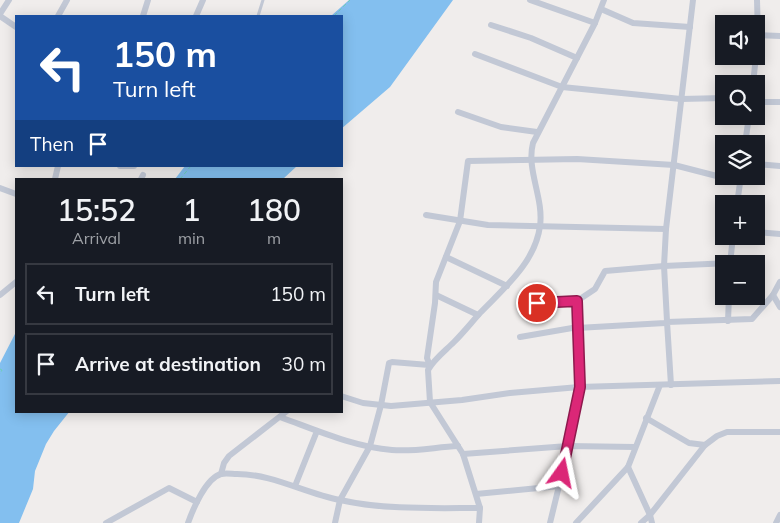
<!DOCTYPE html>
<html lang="en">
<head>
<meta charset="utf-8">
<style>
  :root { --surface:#171b24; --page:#242831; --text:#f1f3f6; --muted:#9ea1a6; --line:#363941 }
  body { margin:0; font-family:Mulish,sans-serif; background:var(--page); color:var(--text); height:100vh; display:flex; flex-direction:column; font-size:19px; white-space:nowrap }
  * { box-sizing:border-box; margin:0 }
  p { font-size:16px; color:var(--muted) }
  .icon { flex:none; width:28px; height:28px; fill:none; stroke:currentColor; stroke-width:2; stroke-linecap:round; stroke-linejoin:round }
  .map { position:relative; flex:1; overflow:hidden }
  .details { position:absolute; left:15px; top:178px; width:328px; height:235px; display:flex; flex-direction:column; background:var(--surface); border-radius:0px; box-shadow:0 2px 12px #0003 }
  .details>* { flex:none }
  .banner { position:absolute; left:15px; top:15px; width:328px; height:152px; border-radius:0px; box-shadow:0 2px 12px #0003; background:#1a4fa0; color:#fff; overflow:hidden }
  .fabs { position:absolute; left:715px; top:15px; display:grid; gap:10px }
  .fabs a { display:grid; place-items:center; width:50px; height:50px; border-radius:0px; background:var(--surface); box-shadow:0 2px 12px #0003; font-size:25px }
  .pin { position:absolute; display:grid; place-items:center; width:42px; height:42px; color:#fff; margin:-21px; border:2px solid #fff; border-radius:50%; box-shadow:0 1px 5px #0007 }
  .me { position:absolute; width:55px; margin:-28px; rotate:12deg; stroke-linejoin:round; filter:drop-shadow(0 0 4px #0008) }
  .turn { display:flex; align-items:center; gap:18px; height:105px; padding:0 15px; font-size:22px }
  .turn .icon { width:65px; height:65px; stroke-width:2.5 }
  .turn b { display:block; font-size:35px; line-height:42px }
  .then { display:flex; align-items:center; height:48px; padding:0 15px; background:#0003; gap:10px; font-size:19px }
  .eta { display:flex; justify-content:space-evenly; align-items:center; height:85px; text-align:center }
  .eta b { font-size:30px; font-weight:600; line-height:35px }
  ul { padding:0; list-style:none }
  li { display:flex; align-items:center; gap:15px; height:62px; margin:0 10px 8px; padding:0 5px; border:2px solid var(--line); border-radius:0px }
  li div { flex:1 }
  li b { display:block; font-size:19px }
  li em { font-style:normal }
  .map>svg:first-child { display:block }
</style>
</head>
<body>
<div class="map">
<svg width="780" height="523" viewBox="0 0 780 523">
  <rect width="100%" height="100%" fill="#f0edec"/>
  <g fill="#83bfef">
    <path d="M349 0H453L390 87 341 129V16H331Z"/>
    <path d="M185 166H297L283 179H175Z"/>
    <path d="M16 332V411H70L54 431 46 444 35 471 33 489 19 523H0V363Z"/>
  </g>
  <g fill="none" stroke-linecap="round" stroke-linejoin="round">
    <g stroke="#6fcfb6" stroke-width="1" stroke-dasharray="4 2.5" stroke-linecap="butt">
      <path d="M334 16 350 0"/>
      <path d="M180 179 191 166"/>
      <path d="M0 369 2 370 0 374"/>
    </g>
    <path stroke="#c2c8d5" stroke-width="3" d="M258 16 263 0"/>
    <g stroke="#c2c8d5" stroke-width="6">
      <path d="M530 0 595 23"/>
      <path d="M601 9 633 23 690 27"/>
      <path d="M0 14 9 0"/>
      <path d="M0 16 16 27"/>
      <path d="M58 16 67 0"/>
      <path d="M143 16 148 0"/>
      <path d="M196 16 203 0"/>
      <path d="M491 25 531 38 577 58"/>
      <path d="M758 35 780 36"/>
      <path d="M756 51 758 35 757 0"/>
      <path d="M475 54 562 87 681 99 724 98"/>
      <path d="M753 84 756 56"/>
      <path d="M756 102H780"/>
      <path d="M458 112 501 127 537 132"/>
      <path d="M745 144 749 116"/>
      <path d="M756 164 780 166"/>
      <path d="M120 166H134"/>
      <path d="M55 179 58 166"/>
      <path d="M141 179 143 175"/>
      <path d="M0 188 16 194"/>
      <path d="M737 204 741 176"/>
      <path d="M426 215 488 225 666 229"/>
      <path d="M756 232 780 234"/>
      <path d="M446 257 507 286"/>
      <path d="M730 264 733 236"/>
      <path d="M780 282 773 295 780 307"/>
      <path d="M0 295 16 282"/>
      <path d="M436 295 478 315"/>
      <path d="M537 303 577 301"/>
      <path d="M728 321 729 296"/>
      <path d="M520 337 578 327 577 301 595 289 605 271 664 266 730 263"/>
      <path d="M430 366 427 358 435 303 436 282 460 221 468 161 577 159 674 165 740 182"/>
      <path d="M671 385 667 322 752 319 773 295"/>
      <path d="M341 396 363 403 391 406 462 400 510 393 579 387 780 381"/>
      <path d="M280 417C316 430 354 447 392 450 414 452 436 447 458 446"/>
      <path d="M646 418 689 443 705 445"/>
      <path d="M463 454 568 446 635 447"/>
      <path d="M628 467 650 515 652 523"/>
      <path d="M221 474 224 463 229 456 287 411"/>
      <path d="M295 486 317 431"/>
      <path d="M476 494 559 486"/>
      <path d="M106 523 169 488 197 502"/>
      <path d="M188 523C193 509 206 478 221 474 226 473 232 474 237 474 273 474 304 493 340 500 385 510 434 508 480 508"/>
      <path d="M335 523 340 500 370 446 381 405 389 363 392 362 429 365"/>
      <path d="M479 523 480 508 463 454 430 402 428 370C434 359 445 351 454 342 463 333 471 323 480 313 504 288 535 263 540 226 544 198 526 170 533 143L595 23 604 0"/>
      <path d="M550 523 559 486 579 387 577 328 665 323 667 321 664 266 666 229 693 0"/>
      <path d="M576 523 628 467 660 385"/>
      <path d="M641 523 650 515 705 445 717 436 727 432H780"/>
      <path d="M776 523 780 515"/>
    </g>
  </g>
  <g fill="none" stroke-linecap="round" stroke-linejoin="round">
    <defs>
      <path id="route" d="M537 303 577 301 580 387 562 473"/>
    </defs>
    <use href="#route" stroke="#8e194d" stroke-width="12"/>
    <use href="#route" stroke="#db2777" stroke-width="9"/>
  </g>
</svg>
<div class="fabs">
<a><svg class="icon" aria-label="sound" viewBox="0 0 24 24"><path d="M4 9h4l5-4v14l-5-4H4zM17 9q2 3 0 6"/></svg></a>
<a><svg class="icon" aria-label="search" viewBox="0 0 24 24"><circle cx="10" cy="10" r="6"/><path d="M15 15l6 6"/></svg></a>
<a><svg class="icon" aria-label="layers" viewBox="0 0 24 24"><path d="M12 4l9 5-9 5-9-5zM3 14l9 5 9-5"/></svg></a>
<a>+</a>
<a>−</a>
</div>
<div class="pin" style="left:537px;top:303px;background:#d93025"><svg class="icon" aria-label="arrive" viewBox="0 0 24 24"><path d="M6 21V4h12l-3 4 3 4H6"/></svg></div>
<svg class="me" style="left:562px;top:473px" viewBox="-20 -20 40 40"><path d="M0-17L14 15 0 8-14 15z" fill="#db2777" stroke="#fff" stroke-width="4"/></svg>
<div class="banner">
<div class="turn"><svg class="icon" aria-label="left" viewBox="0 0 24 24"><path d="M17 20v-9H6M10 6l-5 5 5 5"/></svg><div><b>150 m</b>Turn left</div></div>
<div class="then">Then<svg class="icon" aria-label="arrive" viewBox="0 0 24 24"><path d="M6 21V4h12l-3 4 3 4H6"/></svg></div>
</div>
<section class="details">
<div class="eta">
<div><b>15:52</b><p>Arrival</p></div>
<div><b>1</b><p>min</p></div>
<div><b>180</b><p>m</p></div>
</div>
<ul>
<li><svg class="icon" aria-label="left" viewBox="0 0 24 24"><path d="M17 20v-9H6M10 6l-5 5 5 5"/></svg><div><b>Turn left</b></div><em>150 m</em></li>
<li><svg class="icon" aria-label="arrive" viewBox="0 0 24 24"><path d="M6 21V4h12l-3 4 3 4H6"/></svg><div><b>Arrive at destination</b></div><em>30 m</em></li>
</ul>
</section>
</div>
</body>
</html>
